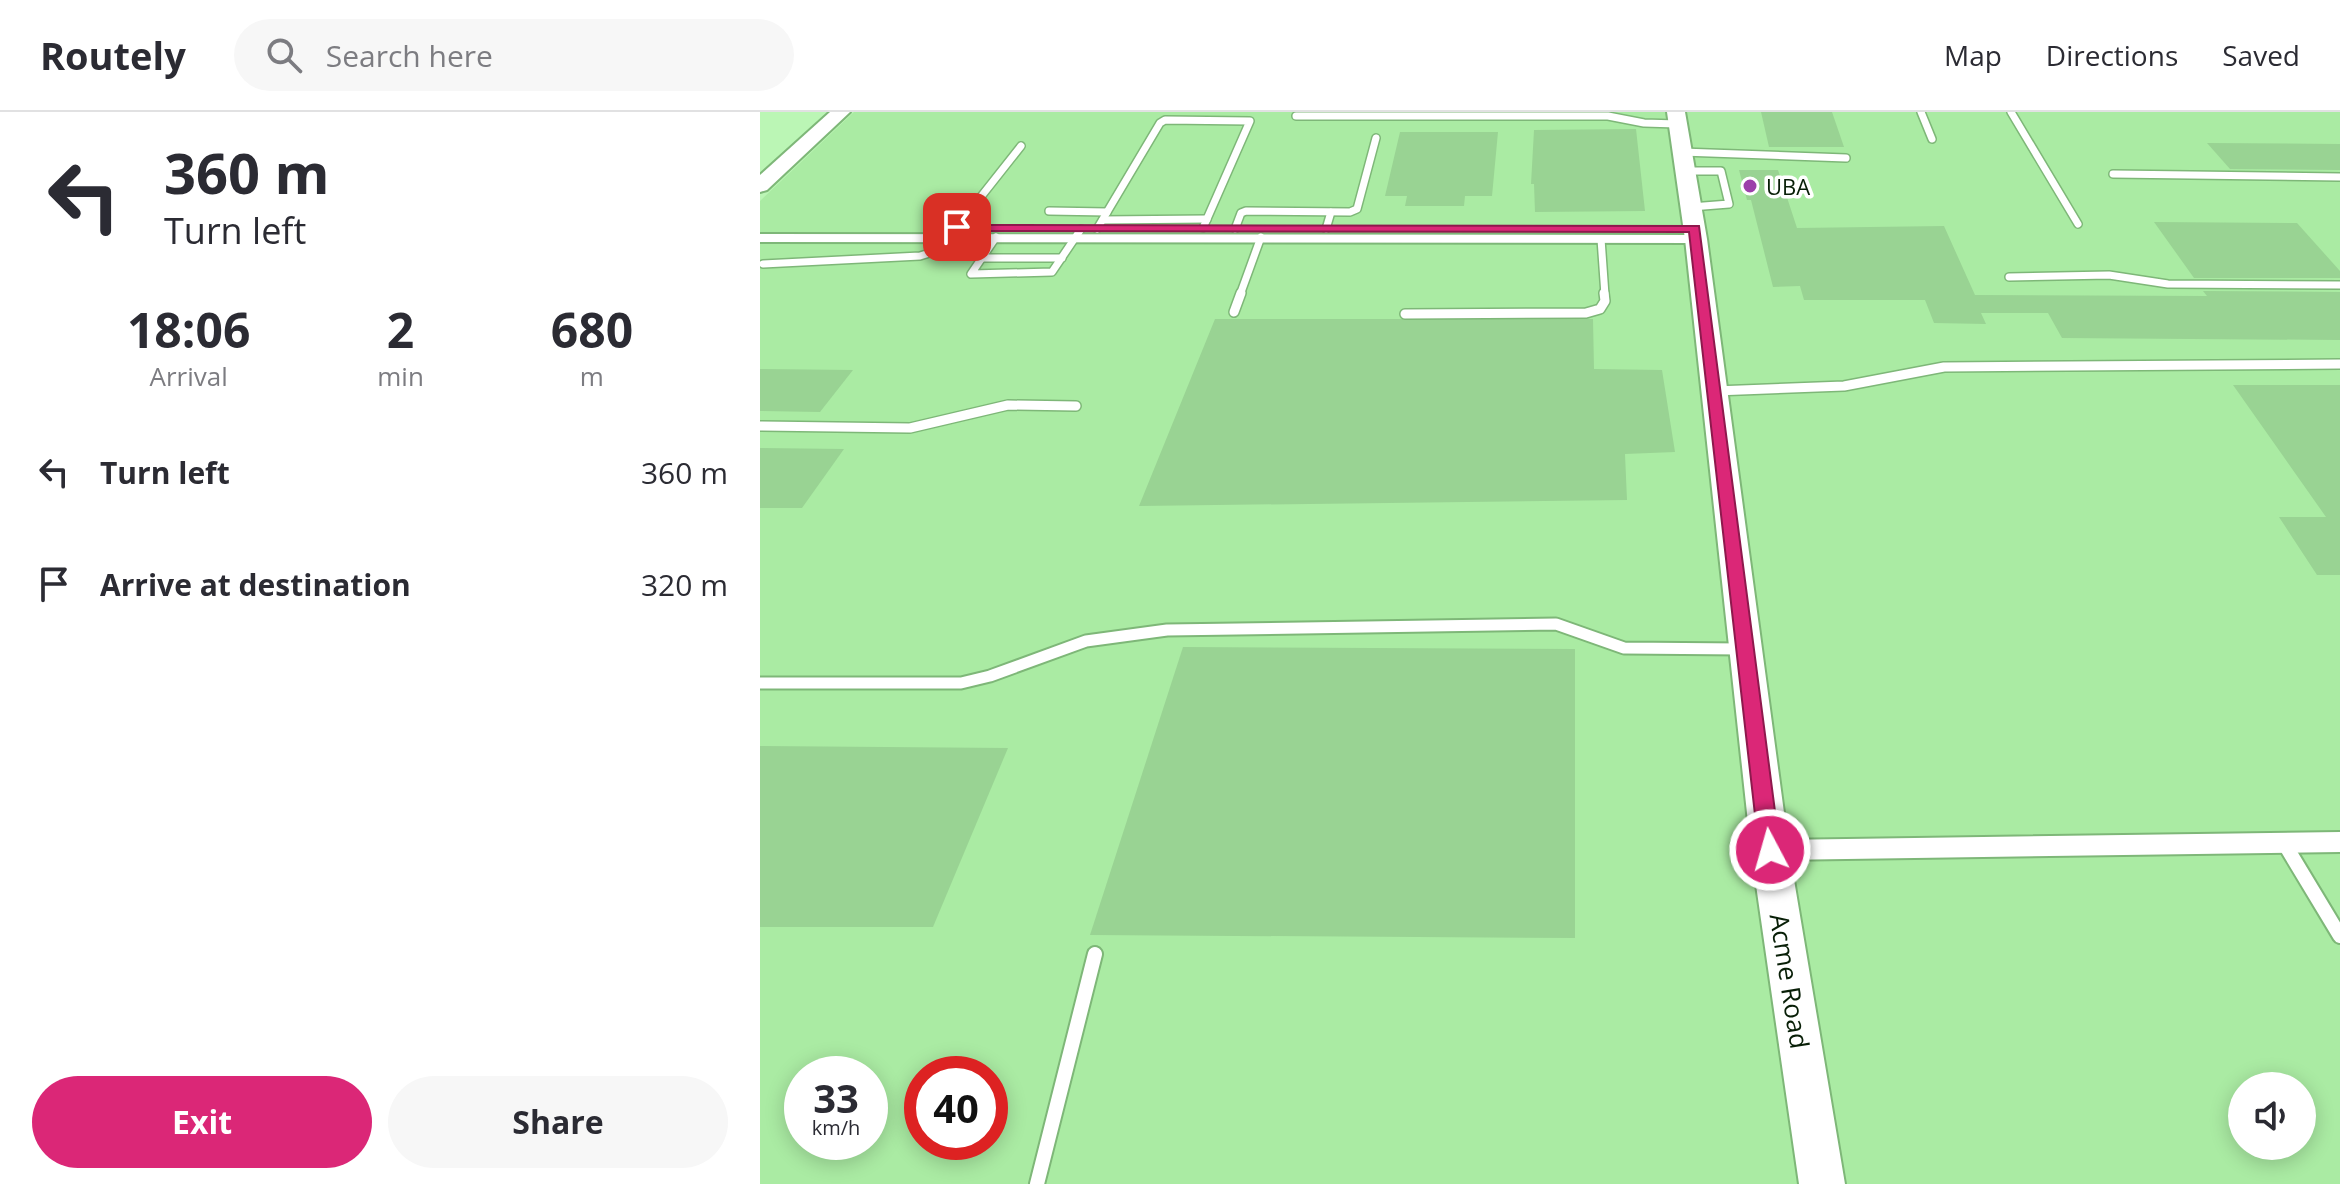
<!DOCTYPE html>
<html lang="en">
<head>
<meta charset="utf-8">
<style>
  :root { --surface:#fff; --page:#f7f7f7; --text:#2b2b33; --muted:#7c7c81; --line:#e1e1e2; --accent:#db2777 }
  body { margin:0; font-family:"Open Sans",sans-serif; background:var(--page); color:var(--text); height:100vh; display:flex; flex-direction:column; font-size:30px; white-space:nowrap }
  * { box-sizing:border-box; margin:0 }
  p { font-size:26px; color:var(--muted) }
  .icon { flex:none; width:44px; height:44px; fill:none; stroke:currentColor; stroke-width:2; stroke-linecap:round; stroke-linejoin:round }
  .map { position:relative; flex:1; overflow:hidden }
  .details { display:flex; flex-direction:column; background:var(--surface); width:760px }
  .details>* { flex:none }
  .hud { background:#fff; color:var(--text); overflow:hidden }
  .controls { position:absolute; left:1468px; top:960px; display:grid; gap:16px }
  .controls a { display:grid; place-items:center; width:88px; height:88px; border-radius:50%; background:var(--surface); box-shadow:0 4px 20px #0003; font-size:40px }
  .speed { position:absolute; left:24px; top:944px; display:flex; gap:16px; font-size:40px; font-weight:700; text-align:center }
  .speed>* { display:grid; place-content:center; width:104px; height:104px; border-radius:50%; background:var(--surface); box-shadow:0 4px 20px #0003; line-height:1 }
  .speed small { font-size:20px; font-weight:400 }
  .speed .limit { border:12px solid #d22; background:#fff; color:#111 }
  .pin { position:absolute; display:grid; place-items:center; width:68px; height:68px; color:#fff; margin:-34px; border-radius:16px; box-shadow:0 4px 12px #0006 }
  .me { position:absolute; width:88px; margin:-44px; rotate:354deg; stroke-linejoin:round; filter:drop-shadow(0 0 6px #0008) }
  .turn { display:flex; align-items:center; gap:28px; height:168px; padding:0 32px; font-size:36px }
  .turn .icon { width:104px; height:104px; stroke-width:2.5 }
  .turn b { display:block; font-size:56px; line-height:68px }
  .eta { display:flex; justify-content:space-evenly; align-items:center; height:136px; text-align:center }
  .eta b { font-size:48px; font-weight:700; line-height:56px }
  .primary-button { display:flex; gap:16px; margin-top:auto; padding:16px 32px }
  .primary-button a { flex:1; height:92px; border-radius:48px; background:var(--accent); color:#fff; font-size:32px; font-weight:700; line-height:92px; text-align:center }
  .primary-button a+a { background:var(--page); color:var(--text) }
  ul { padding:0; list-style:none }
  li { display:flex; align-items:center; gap:24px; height:112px; padding:0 32px }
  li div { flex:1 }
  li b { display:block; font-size:30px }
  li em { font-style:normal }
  header { display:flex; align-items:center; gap:48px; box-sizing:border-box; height:112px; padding:0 40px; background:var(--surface); border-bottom:2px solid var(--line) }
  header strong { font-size:38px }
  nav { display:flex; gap:44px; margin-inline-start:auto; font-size:28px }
  .search { width:560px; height:72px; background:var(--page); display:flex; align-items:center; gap:20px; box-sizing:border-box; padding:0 28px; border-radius:44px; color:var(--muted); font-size:30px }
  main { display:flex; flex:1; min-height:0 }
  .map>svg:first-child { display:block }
</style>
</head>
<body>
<header>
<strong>Routely</strong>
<div class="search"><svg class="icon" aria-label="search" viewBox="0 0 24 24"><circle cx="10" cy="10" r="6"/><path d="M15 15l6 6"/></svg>Search here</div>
<nav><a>Map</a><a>Directions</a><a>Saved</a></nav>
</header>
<main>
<section class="details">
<div class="hud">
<div class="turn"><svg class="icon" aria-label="left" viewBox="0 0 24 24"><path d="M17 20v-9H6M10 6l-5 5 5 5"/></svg><div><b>360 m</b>Turn left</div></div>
</div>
<div class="eta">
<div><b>18:06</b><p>Arrival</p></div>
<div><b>2</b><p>min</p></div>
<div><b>680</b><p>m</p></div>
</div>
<ul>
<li><svg class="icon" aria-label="left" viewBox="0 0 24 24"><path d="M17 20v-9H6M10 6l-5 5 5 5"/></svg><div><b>Turn left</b></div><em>360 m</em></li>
<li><svg class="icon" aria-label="arrive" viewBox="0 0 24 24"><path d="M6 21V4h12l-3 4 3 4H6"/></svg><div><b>Arrive at destination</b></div><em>320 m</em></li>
</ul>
<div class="primary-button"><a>Exit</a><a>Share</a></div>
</section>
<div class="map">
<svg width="1580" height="1072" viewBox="0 0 1580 1072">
  <rect width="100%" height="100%" fill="#bbf6b5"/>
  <path fill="#aaeba3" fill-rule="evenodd" d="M94 0H1580V1072H0V89ZM42 962H110V1030H42ZM162 962H230V1030H162ZM1482 974H1542V1034H1482Z"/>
  <g fill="#99d393">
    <path d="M1001 0H1072L1084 35H1009Z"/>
    <path d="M876 17 885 99 775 100 774 72H771L774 18Z"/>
    <path d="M640 20H738L732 84H705L704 94H645L647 84H625Z"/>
    <path d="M1447 31 1580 32V58L1470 57Z"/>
    <path d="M979 58H1018L1037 116 1184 114 1215 183 1447 184 1443 179 1580 180V228L1302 226 1288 201H1221L1226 212 1174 211 1165 188H1044L1040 174 1013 175 991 88H987Z"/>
    <path d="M1394 110 1537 111 1580 159V166H1434Z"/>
    <path d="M455 207H833L834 257 902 258 915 340 865 342 867 388 379 394Z"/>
    <path d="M0 257 93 258 60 300 0 299Z"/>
    <path d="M1473 273H1580V463H1557L1519 405H1566Z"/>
    <path d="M0 336 84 337 42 396H0Z"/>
    <path d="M423 535 815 537V826L330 823Z"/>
    <path d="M0 634 248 636 173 815H0Z"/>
  </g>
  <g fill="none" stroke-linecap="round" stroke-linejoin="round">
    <defs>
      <g id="lane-far3">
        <path d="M1161 0 1172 27"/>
        <path d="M1251 0 1318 112"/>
        <path d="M536 4H848L884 11 917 12"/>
        <path d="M922 40 1086 46"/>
        <path d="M925 59H961L969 92 931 95"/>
        <path d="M1353 62 1580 65"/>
        <path d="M289 99 347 100"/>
        <path d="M343 108 447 107"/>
        <path d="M197 115 261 34"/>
        <path d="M337 117 400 11 405 8 490 9 443 116"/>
        <path d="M475 117 481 101 486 99 590 100 597 97 616 26"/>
        <path d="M566 117 571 100"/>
        <path d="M236 125 211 162 292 160 321 117"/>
        <path d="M841 127 845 183"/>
        <path d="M221 146H302"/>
        <path d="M3 152 160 144 179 138 193 124"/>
        <path d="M1249 165 1349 163 1408 172 1580 173"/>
        <path d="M480 183 501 125"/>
      </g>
      <g id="lane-far2">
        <path d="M474 200 481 181"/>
        <path d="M645 202 826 201 840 197 845 189 844 181"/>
        <path d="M955 279 1084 274 1184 255 1580 252"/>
        <path d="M0 314 150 316 248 293 316 294"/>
      </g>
      <path id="lane-far1" d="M0 571H201L230 564 326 529 407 518 796 512 864 536 982 537"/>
      <g id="lane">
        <path d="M1524 731 1580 824"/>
        <path d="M277 1072 335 842"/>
      </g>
      <g id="street">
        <path d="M0 122 936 123 943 127 936 131 0 130Z"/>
        <path d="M1580 720V740L1010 748 1001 745 997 738 1001 731 1010 728Z"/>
      </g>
      <g id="secondary">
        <path d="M70 0H90L7 78 0 80V63Z"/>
        <path d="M907 0H925L947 127 1029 738 1085 1072H1039L991 738 925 127Z"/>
      </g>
    </defs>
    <use href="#lane-far3" stroke="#7eb778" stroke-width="10"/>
    <use href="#lane-far2" stroke="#7eb778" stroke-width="12"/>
    <use href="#lane-far1" stroke="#7eb778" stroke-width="15"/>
    <use href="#lane" stroke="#7eb778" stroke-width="18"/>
    <use href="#street" stroke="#7eb778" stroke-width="4"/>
    <use href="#secondary" stroke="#7eb778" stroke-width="4"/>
    <use href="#lane-far3" stroke="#fff" stroke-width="7"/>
    <use href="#lane-far2" stroke="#fff" stroke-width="9"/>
    <use href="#lane-far1" stroke="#fff" stroke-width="11"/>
    <use href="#lane" stroke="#fff" stroke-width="14"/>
    <use href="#street" fill="#fff" fill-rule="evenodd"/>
    <use href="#secondary" fill="#fff" fill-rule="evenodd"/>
  </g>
  <path fill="#db2777" stroke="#8e194d" stroke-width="2" d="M193 113 939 114 1020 738 1017 744H1002L999 738 929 120 197 119 191 115Z"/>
  <circle fill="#9c40aa" stroke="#fff" stroke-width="3" cx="990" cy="74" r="8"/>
  <g text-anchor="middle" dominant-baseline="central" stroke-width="7" stroke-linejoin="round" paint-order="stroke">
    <g font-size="22" fill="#081f07" stroke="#fff" text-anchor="start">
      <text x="1006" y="74">UBA</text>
    </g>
    <g font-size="26" fill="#081f07" stroke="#fff">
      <text transform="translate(1030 869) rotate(81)">Acme Road</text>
    </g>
  </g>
</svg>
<div class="controls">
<a><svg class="icon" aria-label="sound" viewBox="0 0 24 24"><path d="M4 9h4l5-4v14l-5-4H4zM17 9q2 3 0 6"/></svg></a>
</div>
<div class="speed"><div>33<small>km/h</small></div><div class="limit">40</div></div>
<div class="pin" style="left:197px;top:115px;background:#d93025"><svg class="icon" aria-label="arrive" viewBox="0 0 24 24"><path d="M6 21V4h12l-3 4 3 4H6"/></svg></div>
<svg class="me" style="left:1010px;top:738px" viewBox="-20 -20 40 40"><circle r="17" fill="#db2777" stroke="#fff" stroke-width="3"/><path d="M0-11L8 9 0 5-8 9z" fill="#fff"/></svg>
</div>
</main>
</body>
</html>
